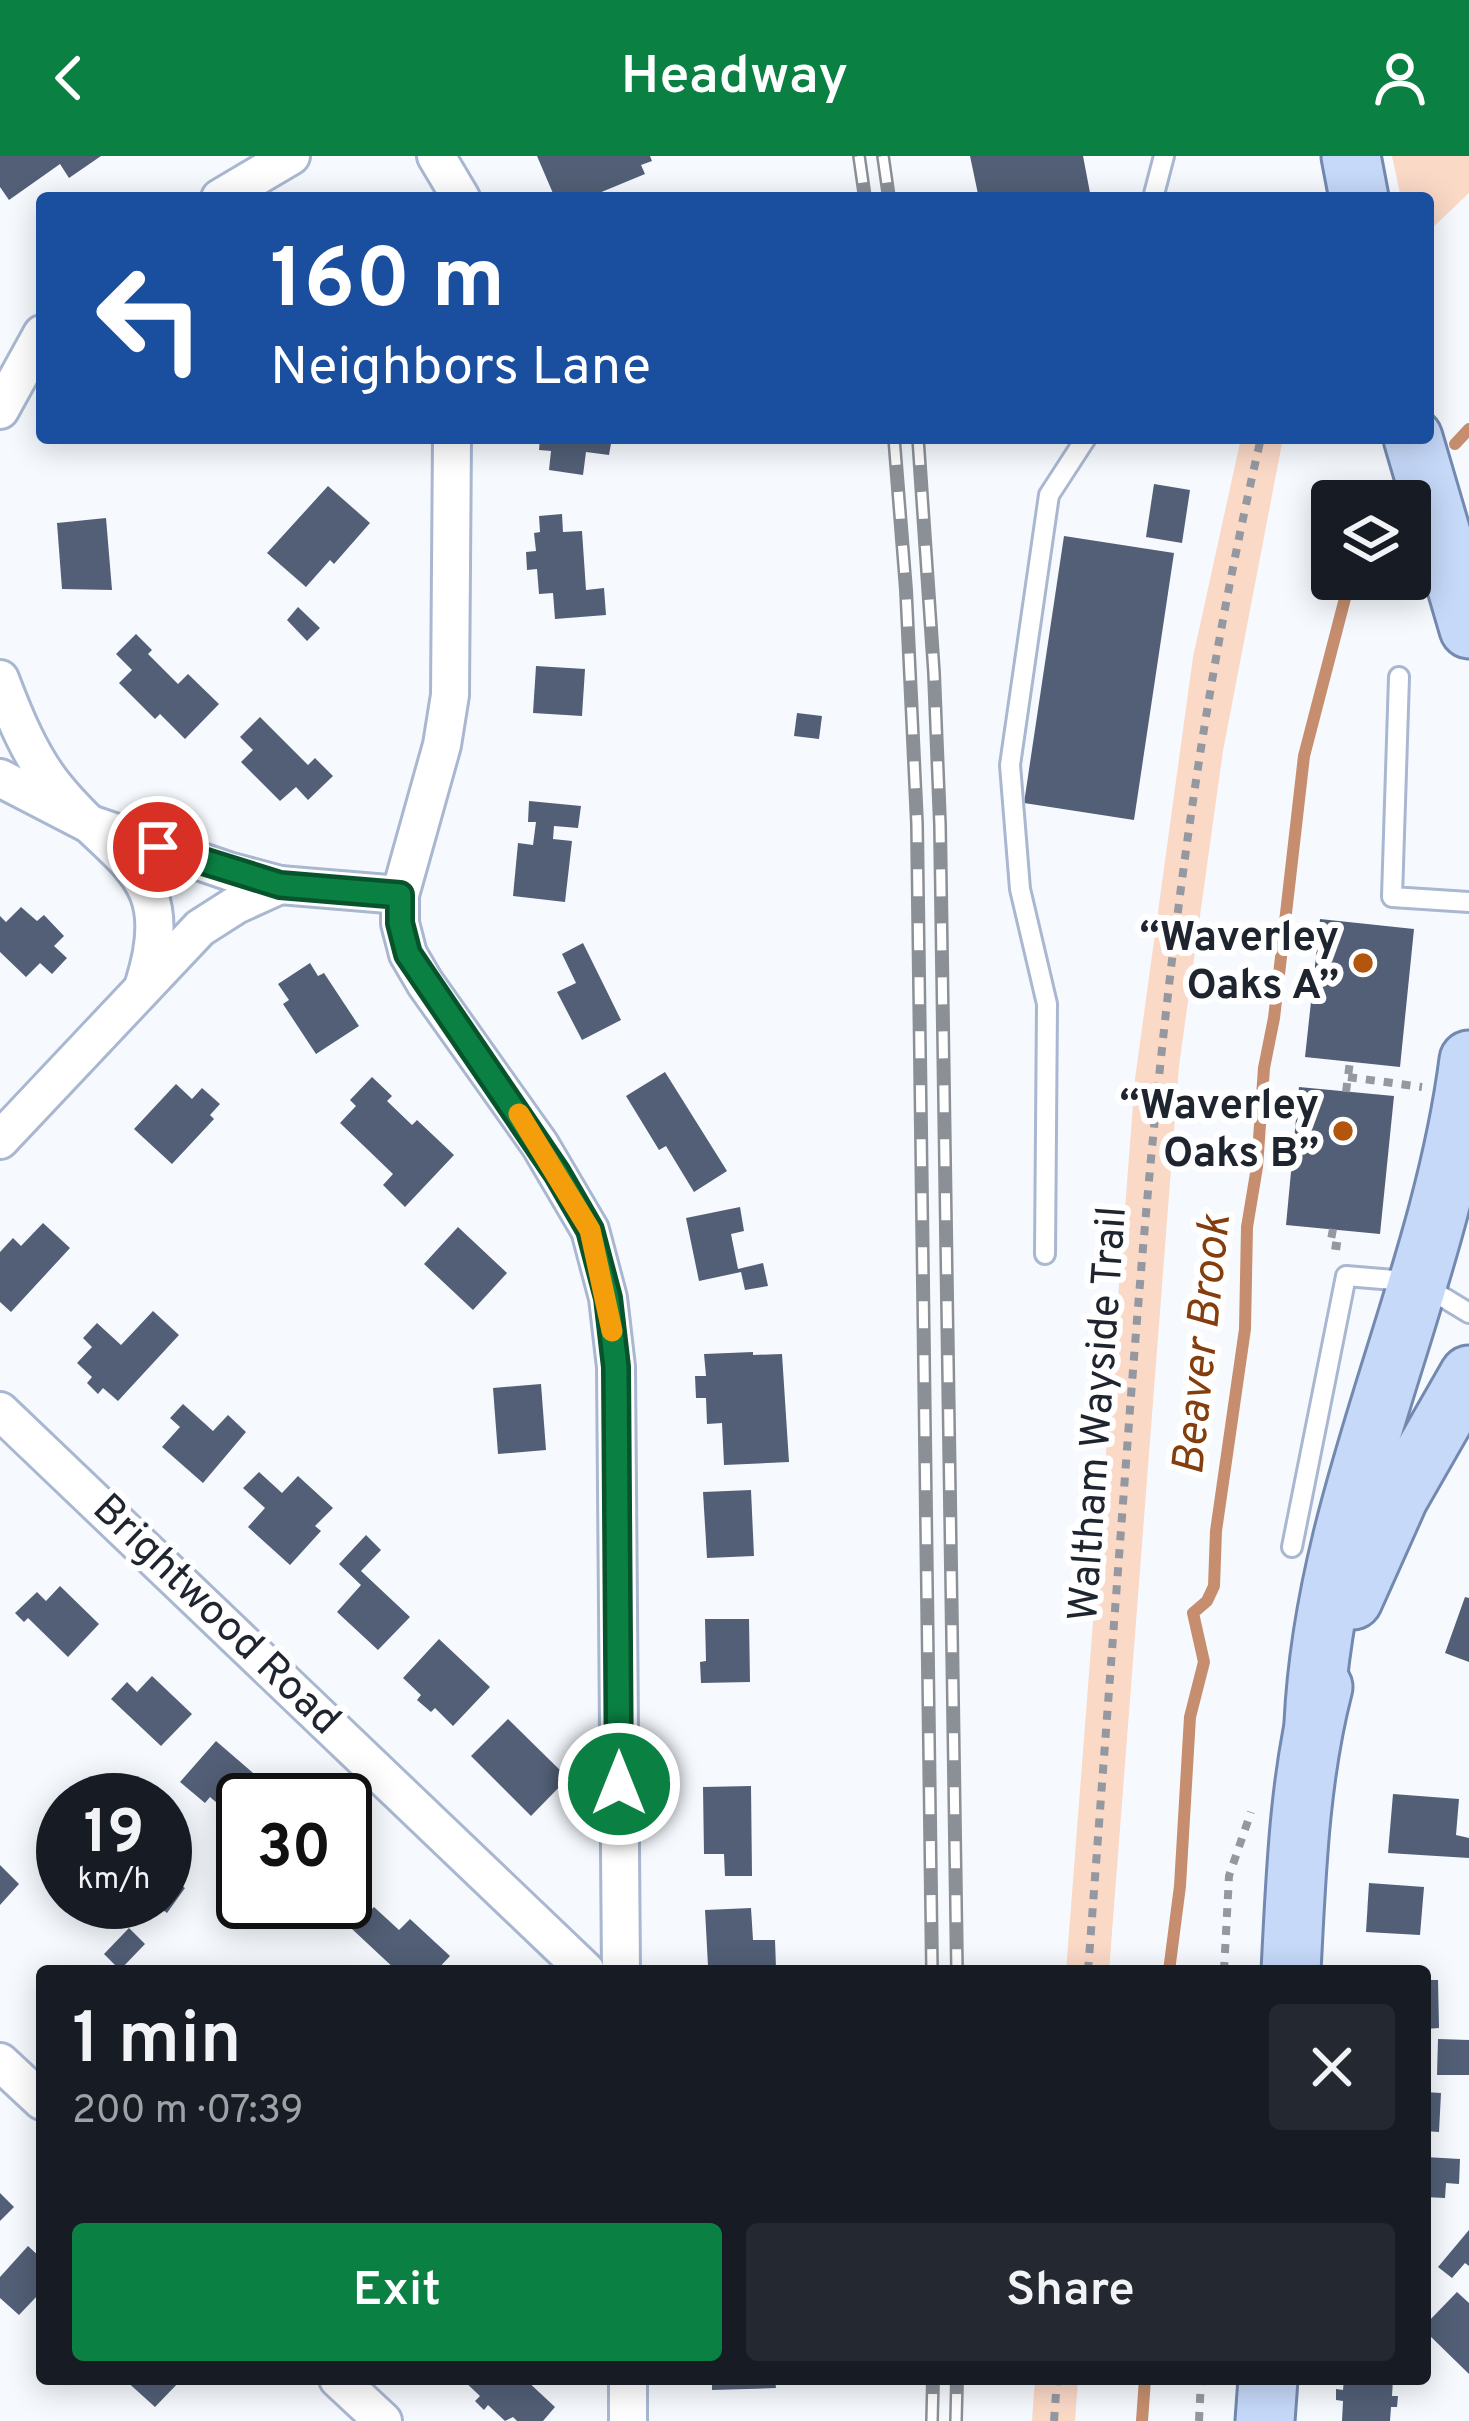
<!DOCTYPE html>
<html lang="en">
<head>
<meta charset="utf-8">
<style>
  :root { --surface:#171b24; --page:#242831; --text:#f1f3f6; --muted:#9ea1a6; --accent:#0b8043 }
  body { margin:0; font-family:Overpass,sans-serif; background:var(--page); color:var(--text); height:100vh; display:flex; flex-direction:column; font-size:45px; white-space:nowrap }
  * { box-sizing:border-box; margin:0 }
  p { font-size:39px; color:var(--muted) }
  .icon { flex:none; width:66px; height:66px; fill:none; stroke:currentColor; stroke-width:2; stroke-linecap:round; stroke-linejoin:round }
  .map { position:relative; flex:1; overflow:hidden }
  .panel { position:absolute; left:36px; top:1809px; width:1395px; height:420px; display:flex; flex-direction:column; background:var(--surface); border-radius:12px; box-shadow:0 6px 30px #0003 }
  .panel>* { flex:none }
  .hud { position:absolute; left:36px; top:36px; width:1398px; height:252px; border-radius:12px; box-shadow:0 6px 30px #0003; background:#1a4fa0; color:#fff; overflow:hidden }
  .controls { position:absolute; left:1311px; top:324px; display:grid; gap:24px }
  .controls a { display:grid; place-items:center; width:120px; height:120px; border-radius:12px; background:var(--surface); box-shadow:0 6px 30px #0003; font-size:60px }
  .speed { position:absolute; left:36px; top:1617px; display:flex; gap:24px; font-size:60px; font-weight:700; text-align:center }
  .speed>* { display:grid; place-content:center; width:156px; height:156px; border-radius:50%; background:var(--surface); box-shadow:0 6px 30px #0003; line-height:1 }
  .speed small { font-size:30px; font-weight:400 }
  .speed .limit { border:6px solid #111; border-radius:18px; background:#fff; color:#111 }
  .pin { position:absolute; display:grid; place-items:center; width:102px; height:102px; color:#fff; margin:-51px; border:6px solid #fff; border-radius:50%; box-shadow:0 3px 12px #0007 }
  .me { position:absolute; width:132px; margin:-66px; rotate:0deg; stroke-linejoin:round; filter:drop-shadow(0 0 9px #0008) }
  .turn { display:flex; align-items:center; gap:42px; height:252px; padding:0 36px; font-size:54px }
  .turn .icon { width:156px; height:156px; stroke-width:2.5 }
  .turn b { display:block; font-size:84px; line-height:102px }
  .round { display:grid; place-items:center; flex:none; width:126px; height:126px; border-radius:12px; background:var(--page) }
  .summary { display:flex; align-items:center; justify-content:space-between; height:204px; padding:0 36px }
  h1 { font-size:72px; font-weight:600; line-height:90px }
  .primary-button { display:flex; gap:24px; margin-top:auto; padding:24px 36px }
  .primary-button a { flex:1; height:138px; border-radius:12px; background:var(--accent); color:#fff; font-size:48px; font-weight:600; line-height:138px; text-align:center }
  .primary-button a+a { background:var(--page); color:var(--text) }
  header { display:flex; justify-content:space-between; align-items:center; height:156px; padding:0 36px; background:var(--accent); color:#fff; font-size:54px; font-weight:600 }
  .map>svg:first-child { display:block }
</style>
</head>
<body>
<header><svg class="icon" aria-label="back" viewBox="0 0 24 24"><path d="M15 5l-7 7 7 7"/></svg>Headway<svg class="icon" aria-label="person" viewBox="0 0 24 24"><circle cx="12" cy="8" r="4"/><path d="M4 21q1-7 8-7t8 7"/></svg></header>
<div class="map">
<svg width="1469" height="2265" viewBox="0 0 1469 2265">
  <rect width="100%" height="100%" fill="#f6faff"/>
  <g fill="#fbd9c7">
    <path d="M1392 0H1469V37L1428 76V42H1401Z"/>
    <path d="M1241 282H1283L1223 595 1179 910 1109 1815H1066L1135 923 1193 501Z"/>
    <path d="M1035 2223H1078L1075 2265H1032Z"/>
  </g>
  <g fill="none" stroke-linecap="round" stroke-linejoin="round">
    <g stroke="#c68e6f" stroke-width="12">
      <path d="M1455 288 1469 273"/>
      <path d="M1377 345 1387 335"/>
      <path d="M1169 1815 1180 1730 1190 1561 1204 1506 1193 1457 1207 1445 1214 1430 1216 1375 1245 1173 1247 1071 1257 1011 1264 912 1274 862 1304 600 1350 423"/>
      <path d="M1142 2265 1145 2223"/>
    </g>
  </g>
  <g fill="#525f76">
    <path d="M0 0H101L69 22 60 8 9 44 0 31Z"/>
    <path d="M537 0H650L652 5 641 9 645 18 587 42H555Z"/>
    <path d="M970 0H1083L1091 42H985L984 37 978 38Z"/>
    <path d="M540 282H612L609 299 586 296 583 319 549 314 551 295 539 294Z"/>
    <path d="M1154 328 1190 334 1182 387 1146 381Z"/>
    <path d="M328 330 370 367 334 408 330 404 306 431 267 397Z"/>
    <path d="M562 358 563 376 582 375 586 434 604 432 606 459 555 463 553 437 539 438 537 413 527 414 526 396 536 395 534 377 540 376 539 360Z"/>
    <path d="M106 362 112 434 62 433 57 367Z"/>
    <path d="M1064 380 1174 397 1134 664 1024 647Z"/>
    <path d="M298 451 320 472 307 485 287 464Z"/>
    <path d="M136 478 152 494 148 498 178 528 188 518 219 548 185 583 160 558 155 563 119 527 132 514 116 498Z"/>
    <path d="M536 510 585 513 582 560 533 557Z"/>
    <path d="M797 557 822 560 819 583 794 580Z"/>
    <path d="M260 561 308 609 315 602 333 620 308 644 296 631 280 645 241 606 253 594 240 581Z"/>
    <path d="M529 645 581 650 578 672 554 670 553 683 572 685 565 746 513 740 518 687 533 689 536 666H528Z"/>
    <path d="M21 751 37 765 44 759 64 780 54 790 67 802 52 818 40 807 26 821 0 796V760L6 766Z"/>
    <path d="M1320 763 1414 773 1400 911 1305 901Z"/>
    <path d="M583 787 621 864 582 884 557 836 576 827 562 798Z"/>
    <path d="M310 807 318 820 324 817 359 870 316 898 283 848 289 844 278 828Z"/>
    <path d="M665 916 727 1015 694 1036 666 990 659 994 626 940Z"/>
    <path d="M372 921 392 940 387 945 412 969 417 964 454 999 405 1051 383 1029 393 1018 340 967 356 950 350 944Z"/>
    <path d="M176 928 192 943 202 932 220 948 210 959 214 963 172 1008 134 973Z"/>
    <path d="M1299 931 1394 940 1380 1078 1286 1069Z"/>
    <path d="M740 1051 744 1075 731 1078 738 1113 763 1107 768 1130 745 1134 741 1116 699 1125 686 1062Z"/>
    <path d="M43 1067 70 1092 11 1156 0 1146V1096L13 1082 21 1090Z"/>
    <path d="M458 1071 507 1117 473 1154 424 1108Z"/>
    <path d="M153 1155 179 1179 118 1245 103 1232 98 1238 87 1227 92 1221 77 1207 92 1191 83 1182 97 1167 121 1189Z"/>
    <path d="M753 1196V1199L782 1198 789 1306 724 1309 722 1267 707 1268 706 1242H696L695 1220H706L704 1198Z"/>
    <path d="M541 1228 546 1294 498 1298 493 1232Z"/>
    <path d="M183 1248 213 1275 228 1259 246 1276 203 1327 162 1291 180 1271 170 1262Z"/>
    <path d="M259 1316 282 1337 298 1320 333 1352 315 1370 321 1375 290 1409 248 1371 265 1352 243 1332Z"/>
    <path d="M751 1334 754 1400 707 1402 703 1336Z"/>
    <path d="M366 1379 381 1394 361 1415 410 1461 378 1494 337 1456 361 1429 339 1408Z"/>
    <path d="M60 1430 99 1468 68 1501 28 1462 24 1466 15 1457 37 1436 46 1445Z"/>
    <path d="M1465 1441 1469 1442V1506L1445 1497Z"/>
    <path d="M705 1463H749L750 1526 701 1527 700 1506 706 1505Z"/>
    <path d="M439 1483 490 1531 453 1570 435 1552 431 1556 417 1544 421 1539 403 1522Z"/>
    <path d="M152 1520 192 1558 161 1590 111 1543 127 1526 137 1536Z"/>
    <path d="M508 1563 568 1622 531 1660 471 1600Z"/>
    <path d="M216 1585 281 1641 243 1644V1669L210 1641 205 1647 180 1626Z"/>
    <path d="M751 1630 752 1720H725L724 1698H704L703 1631Z"/>
    <path d="M1393 1638 1459 1643 1456 1679 1469 1682V1702L1388 1697Z"/>
    <path d="M345 1701 359 1715 345 1730Z"/>
    <path d="M0 1709 19 1728 0 1749Z"/>
    <path d="M165 1718 185 1732 167 1757 152 1746H165Z"/>
    <path d="M1369 1727 1424 1731 1420 1779 1366 1776Z"/>
    <path d="M91 1746H146L139 1756 134 1753 122 1769Z"/>
    <path d="M374 1751 399 1774 410 1763 450 1800 436 1815H397L352 1773Z"/>
    <path d="M751 1752 753 1784H775L776 1812 770 1811V1815H727V1809L708 1810 705 1754Z"/>
    <path d="M129 1772 145 1788 120 1814 104 1798Z"/>
    <path d="M1425 1824H1438L1439 1872 1425 1873Z"/>
    <path d="M1438 1883 1469 1884V1919H1437Z"/>
    <path d="M1425 1936 1441 1937 1439 1976 1425 1975Z"/>
    <path d="M1425 2001 1460 2003 1459 2028 1446 2027 1445 2042 1425 2041Z"/>
    <path d="M0 2037 14 2051 0 2065Z"/>
    <path d="M1469 2074V2110L1465 2107 1452 2122 1438 2111Z"/>
    <path d="M28 2090 42 2103V2140L39 2138 19 2159 0 2142V2121Z"/>
    <path d="M1457 2136 1469 2147V2218L1425 2175V2169Z"/>
    <path d="M124 2223H182L155 2251Z"/>
    <path d="M462 2223H525L555 2251 543 2265H517L513 2261 505 2265 488 2249 484 2254 475 2245 480 2240Z"/>
    <path d="M712 2223H775L776 2232 712 2234Z"/>
    <path d="M1344 2223H1393L1392 2240H1398L1397 2251H1391L1390 2265H1342L1343 2245 1336 2244V2233L1343 2234Z"/>
  </g>
  <g fill="none" stroke-linecap="round" stroke-linejoin="round">
    <defs>
      <g id="service">
        <path d="M1153 42 1164 0"/>
        <path d="M1399 521 1392 741 1469 746"/>
        <path d="M1045 1098 1047 848 1020 733 1010 609 1049 339 1086 282"/>
        <path d="M1292 1391 1346 1120 1418 1126 1469 1157"/>
      </g>
      <g id="minor">
        <path d="M436 0 461 42"/>
        <path d="M220 42 291 0"/>
        <path d="M0 254 42 178"/>
        <path d="M452 282 450 539 442 589 400 739V767L408 798 425 827 540 989 590 1074 608 1142 616 1211 621 1815"/>
        <path d="M0 523C14 560 31 602 56 632 117 708 180 715 144 828"/>
        <path d="M0 622 87 667 228 715 280 729 400 739"/>
        <path d="M0 984 200 772 236 749 280 729"/>
        <path d="M0 1255 586 1815"/>
        <path d="M0 1906 42 1945"/>
        <path d="M338 2223 383 2265"/>
        <path d="M628 2223V2265"/>
      </g>
      <g id="primary">
        <path d="M1351 0 1359 42"/>
        <path d="M1413 282 1469 473"/>
        <path d="M1353 1444 1399 1341 1469 1219"/>
        <path d="M1314 1567C1325 1336 1440 1131 1469 904"/>
        <path d="M1291 1815C1296 1720 1299 1623 1323 1531"/>
        <path d="M1265 2265 1268 2223"/>
      </g>
    </defs>
    <use href="#service" stroke="#a9b7d1" stroke-width="24"/>
    <use href="#minor" stroke="#a9b7d1" stroke-width="42"/>
    <use href="#primary" stroke="#7389b0" stroke-width="63"/>
    <g stroke="#9498a0" stroke-width="8" stroke-dasharray="9 9" stroke-linecap="butt">
      <path d="M1348 921 1422 931"/>
      <path d="M1346 936 1350 905"/>
      <path d="M1333 1073 1330 1089 1344 1091"/>
      <path d="M1088 1815C1102 1628 1116 1441 1130 1253 1155 926 1186 602 1261 282"/>
      <path d="M1224 1815 1229 1720 1251 1656"/>
      <path d="M1054 2265 1057 2223"/>
      <path d="M1199 2265 1201 2223"/>
    </g>
    <use href="#service" stroke="#fff" stroke-width="18"/>
    <use href="#minor" stroke="#fff" stroke-width="36"/>
    <use href="#primary" stroke="#c6d9f9" stroke-width="57"/>
    <defs>
      <g id="rail">
        <path d="M859 0 865 42"/>
        <path d="M883 0 889 42"/>
        <path d="M894 282 906 434 917 668 932 1815"/>
        <path d="M918 282 934 517 940 669 957 1815"/>
        <path d="M932 2265 933 2223"/>
        <path d="M956 2265 957 2223"/>
      </g>
    </defs>
    <use href="#rail" stroke="#8b9097" stroke-width="14"/>
    <use href="#rail" stroke="#fff" stroke-width="9" stroke-dasharray="27" stroke-linecap="butt"/>
  </g>
  <g fill="none" stroke-linecap="round" stroke-linejoin="round">
    <defs>
      <path id="route" d="M158 691 280 729 400 739V767L408 798 557 1017 590 1074 608 1142 616 1211 619 1628"/>
    </defs>
    <use href="#route" stroke="#07532c" stroke-width="30"/>
    <use href="#route" stroke="#0b8043" stroke-width="21"/>
    <path stroke="#f59e0b" stroke-width="21" d="M519 958 590 1074 612 1175"/>
  </g>
  <g fill="#b4550d" stroke="#fff" stroke-width="4.5">
    <circle cx="1363" cy="807" r="12"/>
    <circle cx="1343" cy="975" r="12"/>
  </g>
  <g text-anchor="middle" dominant-baseline="central" stroke-width="12" stroke-linejoin="round" paint-order="stroke">
    <g font-size="42" font-weight="bold" fill="#1f252f" stroke="#fff" text-anchor="end">
      <text x="1339" y="783">“Waverley<tspan x="1339" dy="48">Oaks A”</tspan></text>
      <text x="1319" y="951">“Waverley<tspan x="1319" dy="48">Oaks B”</tspan></text>
    </g>
    <g font-size="42" fill="#1f252f" stroke="#fff">
      <text transform="translate(1100 1258) rotate(-86)">Waltham Wayside Trail</text>
      <text transform="translate(215 1460) rotate(44)">Brightwood Road</text>
    </g>
    <g font-size="45" font-style="italic" fill="#843e0e" stroke="#fff">
      <text transform="translate(1204 1189) rotate(-84)">Beaver Brook</text>
    </g>
  </g>
</svg>
<div class="controls">
<a><svg class="icon" aria-label="layers" viewBox="0 0 24 24"><path d="M12 4l9 5-9 5-9-5zM3 14l9 5 9-5"/></svg></a>
</div>
<div class="speed"><div>19<small>km/h</small></div><div class="limit">30</div></div>
<div class="pin" style="left:158px;top:691px;background:#d93025"><svg class="icon" aria-label="arrive" viewBox="0 0 24 24"><path d="M6 21V4h12l-3 4 3 4H6"/></svg></div>
<svg class="me" style="left:619px;top:1628px" viewBox="-20 -20 40 40"><circle r="17" fill="#0b8043" stroke="#fff" stroke-width="3"/><path d="M0-11L8 9 0 5-8 9z" fill="#fff"/></svg>
<div class="hud">
<div class="turn"><svg class="icon" aria-label="left" viewBox="0 0 24 24"><path d="M17 20v-9H6M10 6l-5 5 5 5"/></svg><div><b>160 m</b>Neighbors Lane</div></div>
</div>
<section class="panel">
<div class="summary"><div><h1>1 min</h1><p>200 m · 07:39</p></div><a class="round"><svg class="icon" aria-label="close" viewBox="0 0 24 24"><path d="M6 6l12 12M18 6L6 18"/></svg></a></div>
<div class="primary-button"><a>Exit</a><a>Share</a></div>
</section>
</div>
</body>
</html>
